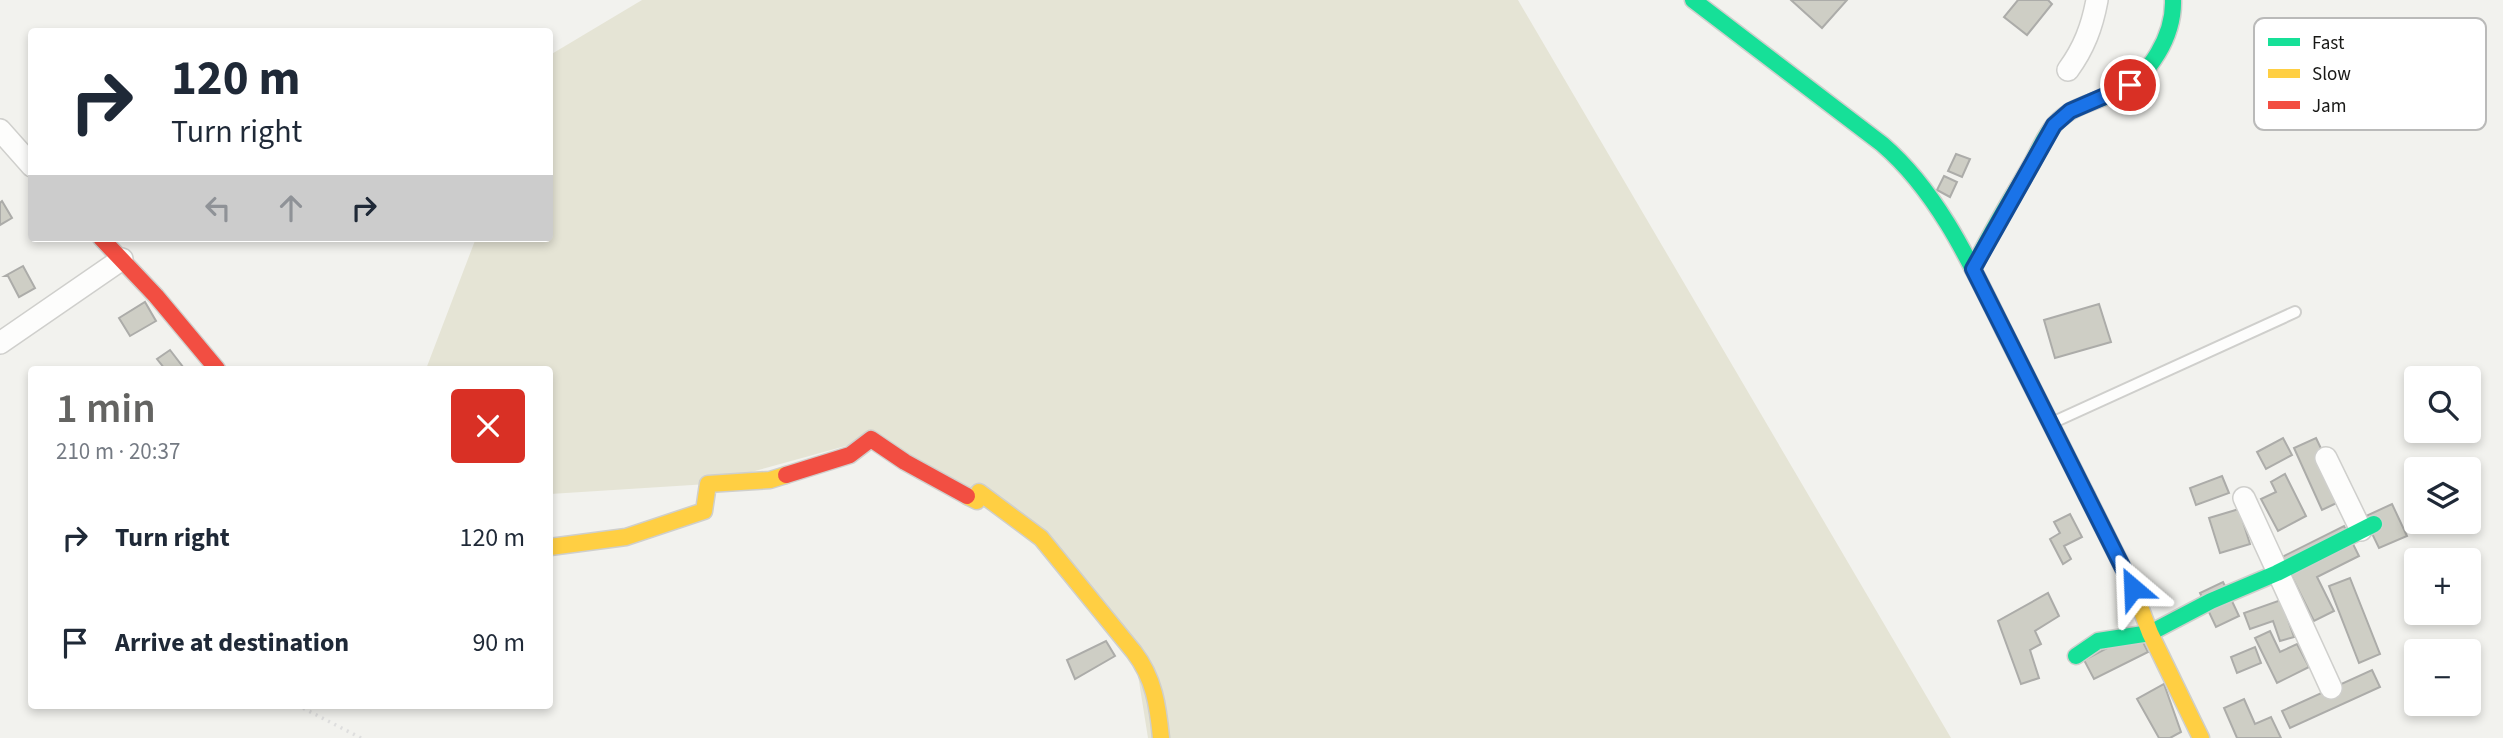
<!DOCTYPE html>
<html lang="en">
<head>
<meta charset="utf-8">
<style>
  :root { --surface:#fff; --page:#f2f2f3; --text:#1f2937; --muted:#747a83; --accent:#646462 }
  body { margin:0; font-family:"Source Sans 3",sans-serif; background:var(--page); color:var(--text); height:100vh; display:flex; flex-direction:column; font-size:26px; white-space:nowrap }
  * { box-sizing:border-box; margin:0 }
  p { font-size:23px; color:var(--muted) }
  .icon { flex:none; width:38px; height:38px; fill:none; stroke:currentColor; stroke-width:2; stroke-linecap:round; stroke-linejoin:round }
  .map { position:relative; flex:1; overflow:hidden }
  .panel { position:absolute; left:28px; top:366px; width:525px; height:343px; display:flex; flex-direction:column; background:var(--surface); border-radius:7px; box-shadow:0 4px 10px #0003 }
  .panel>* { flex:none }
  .top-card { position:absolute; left:28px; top:28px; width:525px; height:214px; border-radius:7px; box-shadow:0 4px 10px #0003; background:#fff; color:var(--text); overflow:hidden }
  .controls { position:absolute; left:2404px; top:366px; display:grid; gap:14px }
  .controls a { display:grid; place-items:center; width:77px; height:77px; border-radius:7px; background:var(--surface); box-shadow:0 4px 10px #0003; font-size:35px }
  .pin { position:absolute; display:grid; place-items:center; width:60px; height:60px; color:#fff; margin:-30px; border:4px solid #fff; border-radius:50%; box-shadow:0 2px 7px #0007 }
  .me { position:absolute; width:77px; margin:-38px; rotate:334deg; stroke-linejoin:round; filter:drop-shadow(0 0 5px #0008) }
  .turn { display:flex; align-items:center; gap:24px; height:147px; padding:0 28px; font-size:32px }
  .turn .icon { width:91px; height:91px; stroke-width:2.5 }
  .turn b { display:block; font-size:49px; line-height:60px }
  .lanes { display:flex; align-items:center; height:66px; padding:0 28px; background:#0003; justify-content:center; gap:35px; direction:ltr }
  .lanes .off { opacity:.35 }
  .round { display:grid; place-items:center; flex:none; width:74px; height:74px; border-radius:7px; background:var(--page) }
  .headline { display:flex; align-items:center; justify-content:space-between; height:119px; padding:0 28px }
  h1 { font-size:42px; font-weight:600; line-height:52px; color:var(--accent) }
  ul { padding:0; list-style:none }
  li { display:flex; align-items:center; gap:21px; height:105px; padding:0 28px }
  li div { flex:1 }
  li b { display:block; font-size:26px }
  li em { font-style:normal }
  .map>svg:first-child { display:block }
</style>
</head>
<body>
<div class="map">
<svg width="2503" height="738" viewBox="0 0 2503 738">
  <rect width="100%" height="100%" fill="#f2f2ee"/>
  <path fill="#e5e4d5" d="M642 0H1518L1951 738H1148L1134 650 1041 538 871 439 708 484 550 494V369H426L476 238H550V55Z"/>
  <g fill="#cecec5" stroke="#acaca9" stroke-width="2">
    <path d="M1791 0H1847L1822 28Z"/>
    <path d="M2018 0H2048L2052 4 2027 35 2004 17Z"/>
    <path d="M1956 154 1970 159 1962 177 1948 171Z"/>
    <path d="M1944 176 1957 182 1950 197 1937 190Z"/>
    <path d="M2 201 12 218 0 225V203Z"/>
    <path d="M23 266 35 288 19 297 8 276H5Z"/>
    <path d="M145 302 156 321 130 336 119 318Z"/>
    <path d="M2099 304 2111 342 2055 358 2044 320Z"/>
    <path d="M170 350 183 367 181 369H165L157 359Z"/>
    <path d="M2283 438 2292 455 2266 469 2257 452Z"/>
    <path d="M2316 438 2345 499 2322 510 2294 448Z"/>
    <path d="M2285 474 2306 516 2278 531 2261 499 2276 492 2271 482Z"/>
    <path d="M2222 476 2229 493 2196 505 2190 488Z"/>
    <path d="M2392 504 2407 536 2379 548 2364 517Z"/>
    <path d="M2239 509 2250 544 2220 553 2209 518Z"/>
    <path d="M2070 514 2082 537 2064 546 2071 559 2063 564 2050 539 2060 533 2054 522Z"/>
    <path d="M2344 526 2359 556 2317 577 2334 611 2314 621 2282 557Z"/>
    <path d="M2350 578 2380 654 2359 663 2329 586Z"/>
    <path d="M2223 582 2239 616 2216 627 2200 593Z"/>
    <path d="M2048 593 2059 616 2035 631 2041 644 2030 650 2039 678 2021 684 1998 621Z"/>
    <path d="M2281 600 2294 637 2280 641 2273 621 2250 629 2244 613Z"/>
    <path d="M2270 631 2280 652 2297 644 2309 667 2277 683 2255 638Z"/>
    <path d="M2138 632 2148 652 2094 679 2084 660Z"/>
    <path d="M1106 641 1115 656 1075 679 1067 660Z"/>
    <path d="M2255 647 2261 663 2237 673 2231 657Z"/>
    <path d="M2372 670 2380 687 2290 728 2282 711Z"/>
    <path d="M2164 684 2181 732 2170 738H2159L2137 699Z"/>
    <path d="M2244 699 2255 724 2271 717 2281 738H2237L2224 708Z"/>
  </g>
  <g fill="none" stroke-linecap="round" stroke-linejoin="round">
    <defs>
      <path id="lane" d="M2056 421 2295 312"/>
      <g id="street">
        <path d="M2068 70C2084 48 2092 27 2097 0"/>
        <path d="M0 130 32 166"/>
        <path d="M0 343 122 259"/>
        <path d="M2326 458 2361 530"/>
        <path d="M2244 498 2331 688"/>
      </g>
      <g id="fast">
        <path d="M1693 0 1882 144C1938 192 1971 264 2003 329 2031 385 2059 440 2087 496"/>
        <path d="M1973 269C1990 233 2011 200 2031 165 2038 152 2045 135 2055 124 2072 105 2096 102 2117 92 2150 77 2174 35 2173 0"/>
        <path d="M2076 656 2098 641 2150 633 2211 601 2277 573 2374 524"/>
      </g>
      <g id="slow">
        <path d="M967 496 977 501 979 492 1041 538 1134 652C1154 678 1158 706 1161 738"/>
        <path d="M2087 496 2133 588 2150 633 2201 738"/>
        <path d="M550 547 626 537 704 511 708 484 770 480 786 475"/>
      </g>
      <g id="jam">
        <path d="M101 238 156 296 217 369"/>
        <path d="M786 475 850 455 871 439 905 462 967 496"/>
      </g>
    </defs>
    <use href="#lane" stroke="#cfcfcc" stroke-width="14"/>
    <use href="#street" stroke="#cfcfcc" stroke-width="24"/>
    <use href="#fast" stroke="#cfcfcc" stroke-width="19"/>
    <use href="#slow" stroke="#cfcfcc" stroke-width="19"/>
    <use href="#jam" stroke="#cfcfcc" stroke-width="19"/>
    <path stroke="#dedede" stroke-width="3.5" stroke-dasharray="2 5" stroke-linecap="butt" d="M297 705 361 738"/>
    <use href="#lane" stroke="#fdfdfc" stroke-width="10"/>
    <use href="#street" stroke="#fdfdfc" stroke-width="21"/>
    <use href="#fast" stroke="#16e098" stroke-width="16"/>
    <use href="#slow" stroke="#ffcf43" stroke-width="16"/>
    <use href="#jam" stroke="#f24e42" stroke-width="16"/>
  </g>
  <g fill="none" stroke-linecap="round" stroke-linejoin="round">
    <defs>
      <path id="route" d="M2130 85 2070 111 2054 125 1973 269 2133 588"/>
    </defs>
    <use href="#route" stroke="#114b97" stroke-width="18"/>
    <use href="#route" stroke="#1a73e8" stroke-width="12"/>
  </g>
  <rect x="2254" y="18" width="232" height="112" rx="10" fill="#fff" stroke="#babab9" stroke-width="2"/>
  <rect x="2268" y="38" width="32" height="8" fill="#16e098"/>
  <rect x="2268" y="69" width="32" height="9" fill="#ffcf43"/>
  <rect x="2268" y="101" width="32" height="8" fill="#f24e42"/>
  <g font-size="19" fill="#181816">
    <text x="2312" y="49">Fast</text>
    <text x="2312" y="80">Slow</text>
    <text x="2312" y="112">Jam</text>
  </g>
</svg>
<div class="controls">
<a><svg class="icon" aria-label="search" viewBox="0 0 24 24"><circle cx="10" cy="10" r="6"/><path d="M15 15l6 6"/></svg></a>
<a><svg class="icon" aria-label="layers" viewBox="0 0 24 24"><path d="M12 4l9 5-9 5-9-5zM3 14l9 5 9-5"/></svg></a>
<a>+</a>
<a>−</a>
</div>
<div class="pin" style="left:2130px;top:85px;background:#d93025"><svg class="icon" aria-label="arrive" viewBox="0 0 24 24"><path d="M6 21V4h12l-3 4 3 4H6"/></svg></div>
<svg class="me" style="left:2133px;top:588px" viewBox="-20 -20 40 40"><path d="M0-17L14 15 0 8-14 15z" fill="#1a73e8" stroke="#fff" stroke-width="4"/></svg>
<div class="top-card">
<div class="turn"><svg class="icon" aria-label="right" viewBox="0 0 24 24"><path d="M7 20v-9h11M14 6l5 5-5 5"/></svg><div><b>120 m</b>Turn right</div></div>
<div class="lanes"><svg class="icon off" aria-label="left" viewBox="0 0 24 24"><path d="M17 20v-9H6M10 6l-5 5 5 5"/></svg><svg class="icon off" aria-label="ahead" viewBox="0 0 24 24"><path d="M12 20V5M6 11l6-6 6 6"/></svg><svg class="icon" aria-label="right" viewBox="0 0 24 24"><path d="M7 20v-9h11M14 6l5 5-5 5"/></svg></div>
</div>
<section class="panel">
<div class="headline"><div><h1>1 min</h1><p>210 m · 20:37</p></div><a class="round" style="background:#d93025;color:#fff"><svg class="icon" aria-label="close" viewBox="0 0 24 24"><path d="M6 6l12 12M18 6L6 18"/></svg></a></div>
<ul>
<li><svg class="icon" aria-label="right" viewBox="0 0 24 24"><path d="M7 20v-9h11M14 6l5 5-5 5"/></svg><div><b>Turn right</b></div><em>120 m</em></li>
<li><svg class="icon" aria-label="arrive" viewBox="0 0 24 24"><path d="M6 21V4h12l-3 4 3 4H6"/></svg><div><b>Arrive at destination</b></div><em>90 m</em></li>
</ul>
</section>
</div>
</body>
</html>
